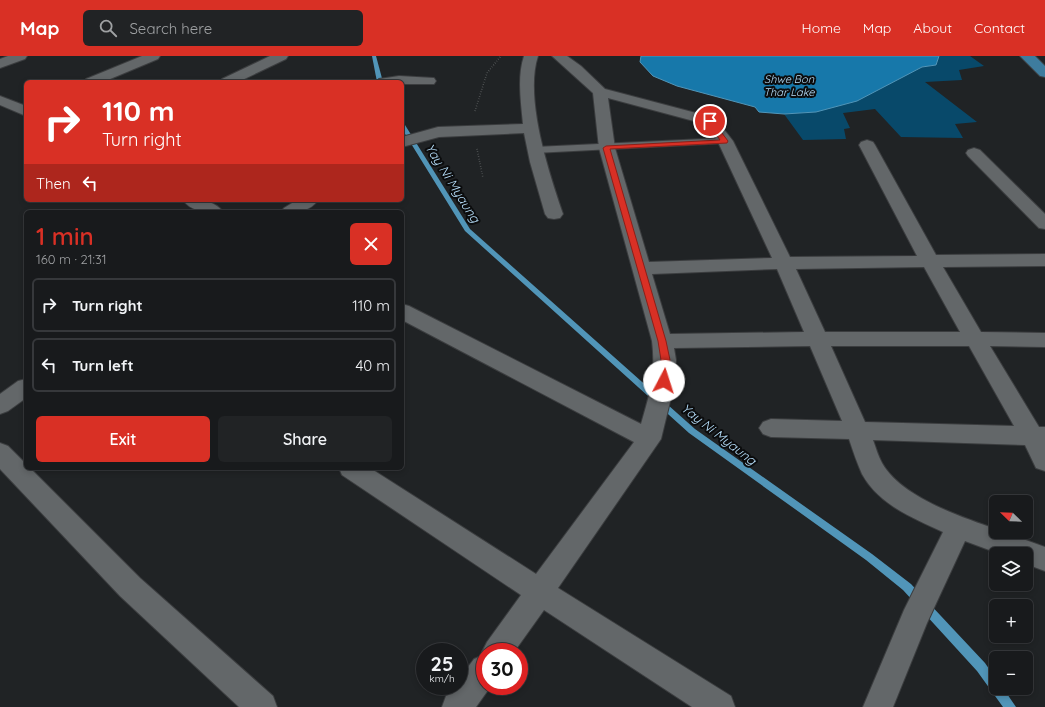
<!DOCTYPE html>
<html lang="en">
<head>
<meta charset="utf-8">
<style>
  :root { --surface:#181a1c; --page:#212325; --text:#f1f3f6; --muted:#9fa1a3; --line:#36383b; --accent:#d93025 }
  body { margin:0; font-family:Quicksand,sans-serif; background:var(--page); color:var(--text); height:100vh; display:flex; flex-direction:column; font-size:15px; white-space:nowrap }
  * { box-sizing:border-box; margin:0 }
  p { font-size:13px; color:var(--muted) }
  .icon { flex:none; width:22px; height:22px; fill:none; stroke:currentColor; stroke-width:2; stroke-linecap:round; stroke-linejoin:round }
  .map { position:relative; flex:1; overflow:hidden }
  .sheet { position:absolute; left:24px; top:154px; width:380px; height:260px; display:flex; flex-direction:column; background:var(--surface); border-radius:6px; box-shadow:0 2px 6px #0003,0 0 0 1px var(--line) }
  .sheet>* { flex:none }
  .guide { position:absolute; left:24px; top:24px; width:380px; height:122px; border-radius:6px; box-shadow:0 2px 6px #0003,0 0 0 1px var(--line); background:#d93025; color:#fff; overflow:hidden }
  .needle { width:26px; rotate:293deg }
  .controls { position:absolute; left:989px; top:439px; display:grid; gap:8px }
  .controls a { display:grid; place-items:center; width:44px; height:44px; border-radius:6px; background:var(--surface); box-shadow:0 2px 6px #0003,0 0 0 1px var(--line); font-size:20px }
  .speed { position:absolute; left:416px; top:587px; display:flex; gap:8px; font-size:20px; font-weight:700; text-align:center }
  .speed>* { display:grid; place-content:center; width:52px; height:52px; border-radius:50%; background:var(--surface); box-shadow:0 2px 6px #0003,0 0 0 1px var(--line); line-height:1 }
  .speed small { font-size:10px; font-weight:400 }
  .speed .limit { border:6px solid #d22; background:#fff; color:#111 }
  .pin { position:absolute; display:grid; place-items:center; width:34px; height:34px; color:#fff; margin:-17px; border:2px solid #fff; border-radius:50%; box-shadow:0 1px 4px #0007 }
  .me { position:absolute; width:44px; margin:-22px; rotate:5deg; stroke-linejoin:round; filter:drop-shadow(0 0 3px #0008) }
  .turn { display:flex; align-items:center; gap:14px; height:84px; padding:0 12px; font-size:18px }
  .turn .icon { width:52px; height:52px; stroke-width:2.5 }
  .turn b { display:block; font-size:28px; line-height:34px }
  .then { display:flex; align-items:center; height:38px; padding:0 12px; background:#0003; gap:8px; font-size:15px }
  .round { display:grid; place-items:center; flex:none; width:42px; height:42px; border-radius:6px; background:var(--page) }
  .headline { display:flex; align-items:center; justify-content:space-between; height:68px; padding:0 12px }
  h1 { font-size:24px; font-weight:600; line-height:30px; color:var(--accent) }
  .action { display:flex; gap:8px; margin-top:auto; padding:8px 12px }
  .action a { flex:1; height:46px; border-radius:6px; background:var(--accent); color:#fff; font-size:16px; font-weight:600; line-height:46px; text-align:center }
  .action a+a { background:var(--page); color:var(--text) }
  ul { padding:0; list-style:none }
  li { display:flex; align-items:center; gap:12px; height:54px; margin:0 8px 6px; padding:0 4px; border:2px solid var(--line); border-radius:6px }
  li div { flex:1 }
  li b { display:block; font-size:15px }
  li em { font-style:normal }
  header { display:flex; align-items:center; gap:24px; box-sizing:border-box; height:56px; padding:0 20px; background:var(--accent); color:#fff }
  header strong { font-size:19px }
  nav { display:flex; gap:22px; margin-inline-start:auto; font-size:14px }
  .search { width:280px; height:36px; background:var(--page); display:flex; align-items:center; gap:10px; box-sizing:border-box; padding:0 14px; border-radius:6px; color:var(--muted); font-size:15px }
  .map>svg:first-child { display:block }
</style>
</head>
<body>
<header>
<strong>Map</strong>
<div class="search"><svg class="icon" aria-label="search" viewBox="0 0 24 24"><circle cx="10" cy="10" r="6"/><path d="M15 15l6 6"/></svg>Search here</div>
<nav><a>Home</a><a>Map</a><a>About</a><a>Contact</a></nav>
</header>
<div class="map">
<svg width="1045" height="651" viewBox="0 0 1045 651">
  <rect width="100%" height="100%" fill="#202325"/>
  <path fill="#08496a" d="M939 0H970L984 10 959 14 962 24 925 26 977 66 955 68 963 82 901 81 875 53 843 57 850 72 844 73 846 83 803 84 784 58 816 56 922 11 936 9Z"/>
  <path fill="#1778aa" stroke="#5195b8" d="M641 0H939L936 9 922 11 857 45 816 56 784 58 759 56 755 51 677 30 653 20 640 6Z"/>
  <g fill="none" stroke-linecap="round" stroke-linejoin="round">
    <g fill="#5195b8" fill-rule="evenodd">
      <path d="M372 0H376L383 26H377Z"/>
      <path d="M402 67 405 69 470 173 695 373 872 498 911 528 985 607 996 623V632H1003L1016 651H1003L977 615 903 534 866 504 689 377 465 175 402 73Z"/>
    </g>
    <defs>
      <path id="service" d="M725 82 728 83 730 85 728 87 535 97 530 94 535 91Z"/>
      <g id="minor">
        <path d="M8 0H27L25 3 0 12V3Z"/>
        <path d="M142 0H160L158 3 103 26H84L86 23Z"/>
        <path d="M270 0H288L286 3 238 26H220L222 23Z"/>
        <path d="M524 0H538C524 42 549 117 563 158L560 162 554 163 548 162 545 158 530 106 524 77 439 81 402 91V81L438 71 523 68C521 46 517 21 524 0Z"/>
        <path d="M552 0H567L581 10 605 33 715 62 733 85 790 201 917 200 859 89 861 86 867 84 873 86 875 89 936 199 1045 198V210L943 211 981 276 1045 277V291L990 290 1039 371H1045V415L1036 412 1025 389 873 384C876 392 878 400 882 407 901 441 961 461 996 473V476H1004L1045 491V515L1026 508V498H1000L965 485 927 567 893 651H863L904 554 943 476C913 462 879 449 862 418 857 407 853 395 849 383L771 381 763 378 759 372 763 366 771 363 842 365 810 290 674 292 676 304 675 325 661 383 558 532 731 640 735 651H692L544 554 514 596H485V630H491L476 651H442L446 640 454 630H459V623L474 603 484 599 482 596 487 586 521 539 342 419 339 412H370L536 518 634 386 402 264V248L409 250 641 368C650 337 656 318 652 285L599 92 593 37ZM608 42 705 68 718 86 772 202 649 206 615 92ZM924 211 960 276H825L796 213ZM777 213 804 276 670 278 652 218ZM831 290H969L1014 370 865 366Z"/>
        <path d="M399 20 434 22 436 25 434 28H402V26H377L379 23Z"/>
        <path d="M0 40 26 50V60L0 49Z"/>
        <path d="M974 92 980 94 1045 158V173L1039 172 968 100 966 97 968 94Z"/>
        <path d="M183 144C197 144 214 143 223 156 209 156 192 157 183 144Z"/>
        <path d="M297 144H318C309 157 295 156 281 156L284 152Z"/>
        <path d="M26 323V342L8 355 0 358V338L18 325Z"/>
        <path d="M0 387 8 390 26 408V412H30L140 522 273 640 277 651H239L120 540 0 413Z"/>
      </g>
      <path id="primary" d="M1020 0H1035L1045 10V21L1040 20Z"/>
    </defs>
    <use href="#service" stroke="#3b3d3f" stroke-width="2"/>
    <use href="#minor" stroke="#3b3d3f" stroke-width="2"/>
    <use href="#primary" stroke="#3b3d3f" stroke-width="2"/>
    <g stroke="#6e7172" stroke-width="1.5" stroke-dasharray="0.5 2" stroke-linecap="butt">
      <path d="M475 55 487 17 501 0"/>
      <path d="M477 93 483 122"/>
    </g>
    <use href="#service" fill="#636769" fill-rule="evenodd"/>
    <use href="#minor" fill="#636769" fill-rule="evenodd"/>
    <use href="#primary" fill="#3e7c9e" fill-rule="evenodd"/>
  </g>
  <path fill="#d93025" stroke="#8d1f18" d="M708 64H712L728 85 727 87 610 93 666 285 670 304 668 325 664 328 659 325 661 304 658 285 603 92 606 90 720 84 707 65Z"/>
  <g text-anchor="middle" dominant-baseline="central" stroke-width="4" stroke-linejoin="round" paint-order="stroke">
    <g font-size="11" font-style="italic" fill="#b6defa" stroke="#0b0c0d">
      <text x="789" y="23">Shwe Bon<tspan x="789" dy="13">Thar Lake</tspan></text>
    </g>
    <g font-size="13" font-style="italic" fill="#b6defa" stroke="#0b0c0d">
      <text transform="translate(453 127) rotate(58)">Yay Ni Myaung</text>
      <text transform="translate(719 378) rotate(38)">Yay Ni Myaung</text>
    </g>
  </g>
</svg>
<div class="controls">
<a><svg class="needle" viewBox="-14 -14 28 28"><path d="M0-13l5 13h-10z" fill="#e53935"/><path d="M0 13l5-13h-10z" fill="#9fa1a3"/></svg></a>
<a><svg class="icon" aria-label="layers" viewBox="0 0 24 24"><path d="M12 4l9 5-9 5-9-5zM3 14l9 5 9-5"/></svg></a>
<a>+</a>
<a>−</a>
</div>
<div class="speed"><div>25<small>km/h</small></div><div class="limit">30</div></div>
<div class="pin" style="left:710px;top:65px;background:#d93025"><svg class="icon" aria-label="arrive" viewBox="0 0 24 24"><path d="M6 21V4h12l-3 4 3 4H6"/></svg></div>
<svg class="me" style="left:664px;top:325px" viewBox="-20 -20 40 40"><circle r="19" fill="#fff"/><path d="M0-13L10 11 0 6-10 11z" fill="#d93025"/></svg>
<div class="guide">
<div class="turn"><svg class="icon" aria-label="right" viewBox="0 0 24 24"><path d="M7 20v-9h11M14 6l5 5-5 5"/></svg><div><b>110 m</b>Turn right</div></div>
<div class="then">Then<svg class="icon" aria-label="left" viewBox="0 0 24 24"><path d="M17 20v-9H6M10 6l-5 5 5 5"/></svg></div>
</div>
<section class="sheet">
<div class="headline"><div><h1>1 min</h1><p>160 m · 21:31</p></div><a class="round" style="background:#d93025;color:#fff"><svg class="icon" aria-label="close" viewBox="0 0 24 24"><path d="M6 6l12 12M18 6L6 18"/></svg></a></div>
<ul>
<li><svg class="icon" aria-label="right" viewBox="0 0 24 24"><path d="M7 20v-9h11M14 6l5 5-5 5"/></svg><div><b>Turn right</b></div><em>110 m</em></li>
<li><svg class="icon" aria-label="left" viewBox="0 0 24 24"><path d="M17 20v-9H6M10 6l-5 5 5 5"/></svg><div><b>Turn left</b></div><em>40 m</em></li>
</ul>
<div class="action"><a>Exit</a><a>Share</a></div>
</section>
</div>
</body>
</html>
